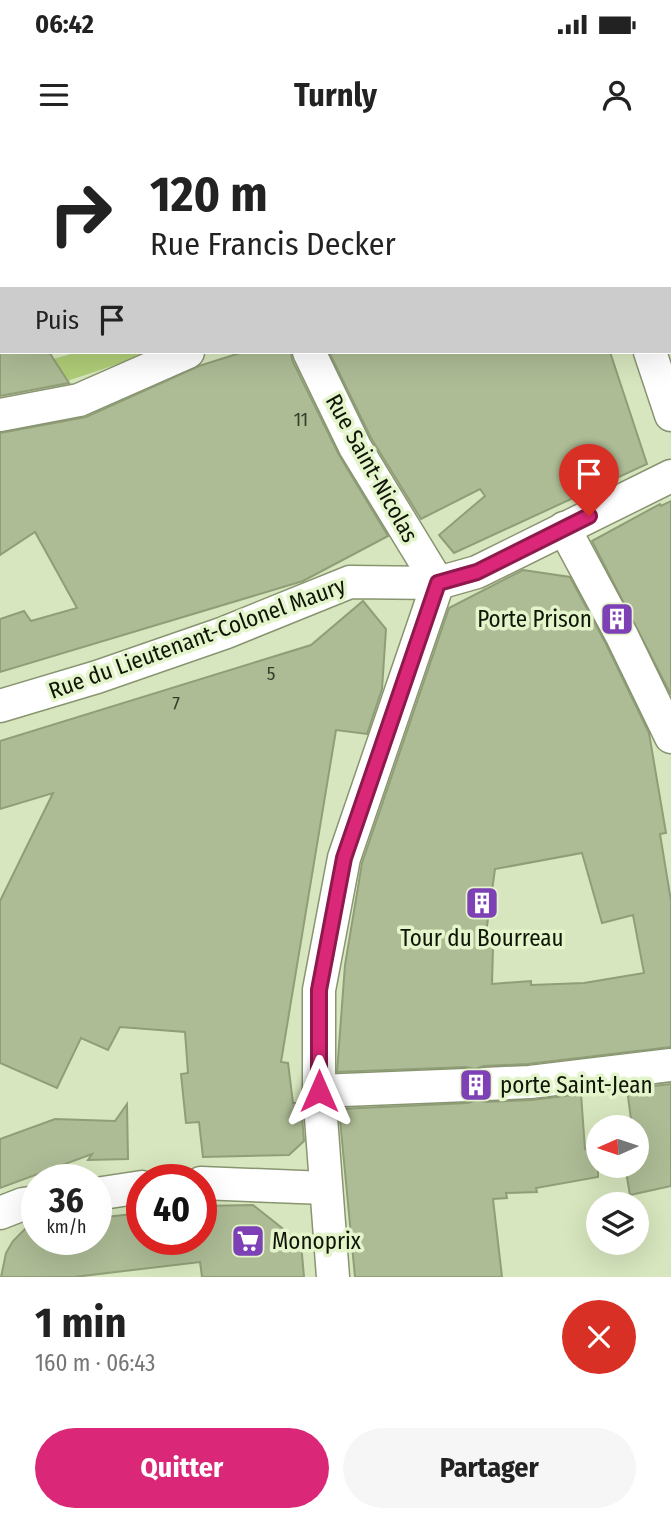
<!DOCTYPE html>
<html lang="fr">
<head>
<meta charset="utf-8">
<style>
  :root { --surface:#fff; --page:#f6f6f6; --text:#222; --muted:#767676; --accent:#db2777 }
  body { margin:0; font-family:"Fira Sans Condensed",sans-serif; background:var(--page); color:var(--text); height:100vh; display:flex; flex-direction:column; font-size:26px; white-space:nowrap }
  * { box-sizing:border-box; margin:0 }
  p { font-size:23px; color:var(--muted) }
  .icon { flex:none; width:38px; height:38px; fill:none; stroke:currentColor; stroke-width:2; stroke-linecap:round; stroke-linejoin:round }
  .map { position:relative; height:1137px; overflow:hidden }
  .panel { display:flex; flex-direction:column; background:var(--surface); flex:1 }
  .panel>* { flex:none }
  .guide { position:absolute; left:0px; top:0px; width:672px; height:214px; box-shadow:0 7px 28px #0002; background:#fff; color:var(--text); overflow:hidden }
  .needle { width:46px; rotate:267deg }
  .fabs { position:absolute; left:586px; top:975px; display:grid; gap:14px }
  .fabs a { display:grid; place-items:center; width:63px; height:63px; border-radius:50%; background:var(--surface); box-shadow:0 7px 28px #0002; font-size:35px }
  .speed { position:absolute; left:21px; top:1024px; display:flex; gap:14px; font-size:35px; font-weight:700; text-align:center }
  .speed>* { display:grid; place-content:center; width:91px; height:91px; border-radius:50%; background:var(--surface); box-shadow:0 7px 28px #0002; line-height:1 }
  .speed small { font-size:18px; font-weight:400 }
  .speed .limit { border:10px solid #d22; background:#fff; color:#111 }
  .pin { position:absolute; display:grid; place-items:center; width:60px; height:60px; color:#fff; margin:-72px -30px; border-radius:50% 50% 50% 0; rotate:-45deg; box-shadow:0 0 7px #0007 }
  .pin .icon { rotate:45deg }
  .me { position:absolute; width:77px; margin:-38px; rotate:0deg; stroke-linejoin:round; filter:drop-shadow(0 0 5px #0008) }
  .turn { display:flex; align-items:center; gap:24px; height:147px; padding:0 35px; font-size:32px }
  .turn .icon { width:91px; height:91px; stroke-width:2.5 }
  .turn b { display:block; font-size:49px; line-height:60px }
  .then { display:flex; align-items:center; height:66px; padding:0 35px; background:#0003; gap:14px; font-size:26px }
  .round { display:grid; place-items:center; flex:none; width:74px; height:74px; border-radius:37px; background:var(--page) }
  .overview { display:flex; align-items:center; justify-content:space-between; height:119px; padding:0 35px }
  h1 { font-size:42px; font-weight:700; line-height:52px }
  .cta { display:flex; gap:14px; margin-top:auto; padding:14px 35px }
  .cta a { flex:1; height:80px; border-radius:42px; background:var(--accent); color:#fff; font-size:28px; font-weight:700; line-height:80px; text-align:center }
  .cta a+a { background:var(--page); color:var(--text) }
  .status { display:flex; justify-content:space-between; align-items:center; height:49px; padding:0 35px; background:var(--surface); direction:ltr }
  .status svg { height:19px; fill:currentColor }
  header { display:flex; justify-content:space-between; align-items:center; height:91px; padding:0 35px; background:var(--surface); font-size:32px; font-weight:700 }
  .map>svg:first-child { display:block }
</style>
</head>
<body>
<div class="status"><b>06:42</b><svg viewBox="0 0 49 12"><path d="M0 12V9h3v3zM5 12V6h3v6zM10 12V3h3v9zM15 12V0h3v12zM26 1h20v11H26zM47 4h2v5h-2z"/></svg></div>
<header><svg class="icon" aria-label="menu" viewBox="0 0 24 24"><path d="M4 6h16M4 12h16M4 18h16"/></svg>Turnly<svg class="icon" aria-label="person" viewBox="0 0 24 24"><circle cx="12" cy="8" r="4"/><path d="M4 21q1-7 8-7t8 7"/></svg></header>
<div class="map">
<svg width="671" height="1137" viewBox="0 0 671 1137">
  <rect width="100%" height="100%" fill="#d7e6be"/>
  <path fill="#b0ce78" d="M78 212H146L148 214 67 241 53 219Z"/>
  <g fill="#adbc95" stroke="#909e78" stroke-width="2" fill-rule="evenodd">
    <path d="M0 212H49L69 243 0 256Z"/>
    <path d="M243 212H291L292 220 339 315 388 396 303 441 0 532V479L24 471 31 481 77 468 35 392 0 415V293L86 277 199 226Z"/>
    <path d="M329 212H610L647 324 454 413 439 395 485 356 480 349 421 379 371 298Z"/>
    <path d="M671 361V555L592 401 660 364 661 366Z"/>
    <path d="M523 430 570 437 606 504 649 593 666 693 660 694 671 761V907L528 924 484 926 475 929 466 927 337 932 345 825 362 723 449 468ZM582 713 602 783 633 775 644 833 584 843 531 845V841L492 844 493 807H484L495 729Z"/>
    <path d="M363 461 386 489 382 549 367 594 336 590 281 922 288 923 293 963H301L304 1001 289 1015 203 1017 199 982 186 983 181 934 188 933 185 892 120 887 108 910 81 898 57 948 0 923V761L53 653 0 669V601L311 505Z"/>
    <path d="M671 944V1046L630 1055 625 1026H637V987H632L627 949Z"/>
    <path d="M581 954 585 1009 598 1007V1037L536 1048 537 1052 506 1053 507 1058 493 1059 502 1137H355L339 969 468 963 477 960 486 962 531 960Z"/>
    <path d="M127 964 128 1019 88 1020 92 1014 0 1048V999L55 979 115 981Z"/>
    <path d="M253 1065 301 1103 304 1137H202L200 1122 74 1137H1L6 1113 13 1101 33 1081H37V1099H96V1078L142 1073V1099H201V1066Z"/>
  </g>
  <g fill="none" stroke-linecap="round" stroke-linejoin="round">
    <defs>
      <g id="minor">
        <path d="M175 0 176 2"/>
        <path d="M585 0V2"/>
        <path d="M402 2V0"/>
        <path d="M309 212 355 307 438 443"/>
        <path d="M650 212 671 275"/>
        <path d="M0 275 79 260 188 212"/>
        <path d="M564 388 622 496 671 597"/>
        <path d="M0 566 97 537 224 493 350 442 438 443 477 432 671 336"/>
        <path d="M485 944 530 942 671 925"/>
        <path d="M319 951 467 945"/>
        <path d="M201 1043 325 1048"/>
        <path d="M96 1054 142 1047"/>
        <path d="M0 1073 23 1064 37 1062"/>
        <path d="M333 1137 319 951V850L344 718 438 443"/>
      </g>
    </defs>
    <use href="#minor" stroke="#889570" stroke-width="35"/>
    <use href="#minor" stroke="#fff" stroke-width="32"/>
  </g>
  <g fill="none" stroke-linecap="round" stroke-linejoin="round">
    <defs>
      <path id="route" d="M319 951V850L344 718 438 443 477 432 589 376"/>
    </defs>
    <use href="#route" stroke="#8e194d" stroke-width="18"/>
    <use href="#route" stroke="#db2777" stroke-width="12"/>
  </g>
  <defs>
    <symbol id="building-square" viewBox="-11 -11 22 22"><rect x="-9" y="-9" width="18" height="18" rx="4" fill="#7d40b5" stroke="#e4f4cb"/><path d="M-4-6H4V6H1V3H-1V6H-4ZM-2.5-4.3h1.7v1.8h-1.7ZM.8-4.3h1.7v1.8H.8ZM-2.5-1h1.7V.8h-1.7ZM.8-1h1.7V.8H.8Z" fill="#fff"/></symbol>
    <symbol id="supermarket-square" viewBox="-11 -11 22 22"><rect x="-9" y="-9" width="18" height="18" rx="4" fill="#7d40b5" stroke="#e4f4cb"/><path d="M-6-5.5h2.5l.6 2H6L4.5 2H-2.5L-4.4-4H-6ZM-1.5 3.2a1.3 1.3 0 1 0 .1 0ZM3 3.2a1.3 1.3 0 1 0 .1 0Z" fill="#fff"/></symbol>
  </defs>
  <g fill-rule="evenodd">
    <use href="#building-square" x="598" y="460" width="38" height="38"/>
    <use href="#building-square" x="463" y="744" width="38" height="38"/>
    <use href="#building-square" x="457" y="926" width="38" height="38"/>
    <use href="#supermarket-square" x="229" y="1082" width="38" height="38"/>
  </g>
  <g text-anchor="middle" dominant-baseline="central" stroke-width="7" stroke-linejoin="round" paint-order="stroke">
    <g font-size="19" fill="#373f2a">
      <text x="301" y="279">11</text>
      <text x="271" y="533">5</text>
      <text x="176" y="563">7</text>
    </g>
    <g font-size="23" fill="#101507" stroke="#e4f4cb">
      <text transform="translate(372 328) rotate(61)">Rue Saint-Nicolas</text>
      <text transform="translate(197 498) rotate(-20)">Rue du Lieutenant-Colonel Maury</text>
    </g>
    <g font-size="23" fill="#101507" stroke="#e4f4cb" text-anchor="start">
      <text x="592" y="479" text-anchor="end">Porte Prison</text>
      <text x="482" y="798" text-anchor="middle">Tour du Bourreau</text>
      <text x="500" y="945">porte Saint-Jean</text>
      <text x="272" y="1101">Monoprix</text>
    </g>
  </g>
</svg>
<div class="fabs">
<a><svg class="needle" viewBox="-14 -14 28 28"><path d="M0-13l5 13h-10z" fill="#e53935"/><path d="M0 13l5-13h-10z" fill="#767676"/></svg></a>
<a><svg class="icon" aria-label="layers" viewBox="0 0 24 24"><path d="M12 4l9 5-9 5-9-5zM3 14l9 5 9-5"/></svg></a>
</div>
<div class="speed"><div>36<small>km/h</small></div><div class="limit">40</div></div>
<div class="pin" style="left:589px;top:376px;background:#d93025"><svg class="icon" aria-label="arrive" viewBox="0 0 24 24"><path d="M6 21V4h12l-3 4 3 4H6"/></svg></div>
<svg class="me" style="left:319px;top:951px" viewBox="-20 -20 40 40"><path d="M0-17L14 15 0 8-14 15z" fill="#db2777" stroke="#fff" stroke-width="4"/></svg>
<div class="guide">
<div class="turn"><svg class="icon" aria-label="right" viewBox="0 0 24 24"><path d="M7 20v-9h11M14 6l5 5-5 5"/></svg><div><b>120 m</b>Rue Francis Decker</div></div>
<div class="then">Puis<svg class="icon" aria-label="arrive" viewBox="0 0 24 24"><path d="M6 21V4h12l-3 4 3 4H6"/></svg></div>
</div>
</div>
<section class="panel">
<div class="overview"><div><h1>1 min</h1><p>160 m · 06:43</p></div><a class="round" style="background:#d93025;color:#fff"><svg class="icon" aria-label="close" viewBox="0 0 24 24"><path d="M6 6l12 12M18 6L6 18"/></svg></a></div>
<div class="cta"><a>Quitter</a><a>Partager</a></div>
</section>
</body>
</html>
